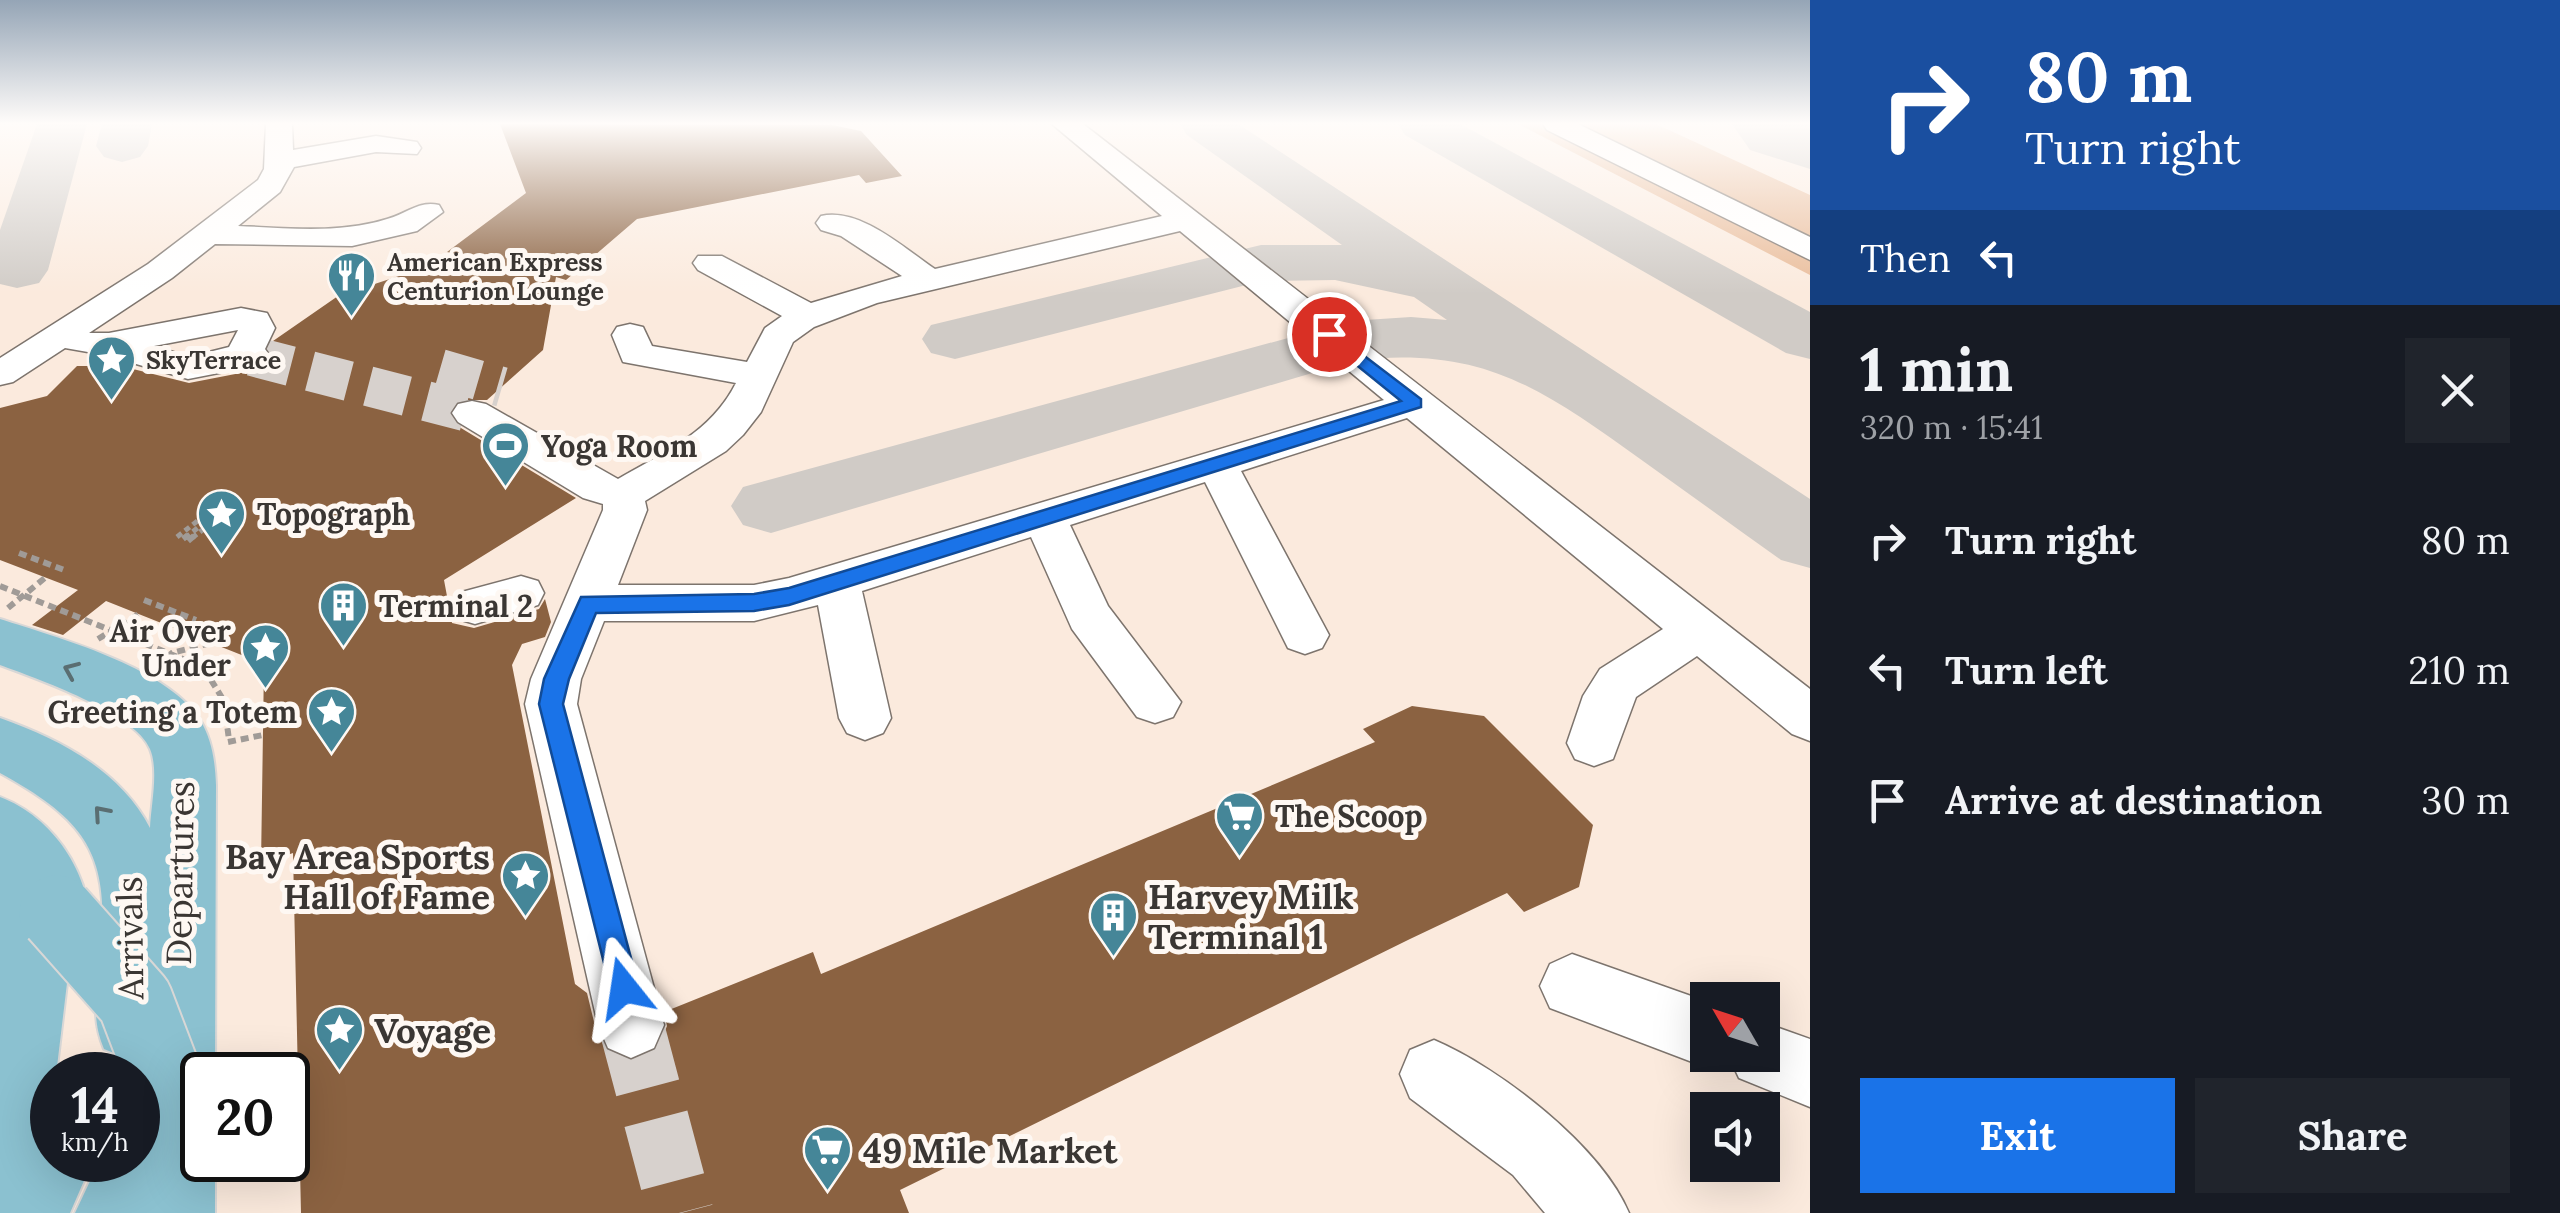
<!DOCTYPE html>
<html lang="en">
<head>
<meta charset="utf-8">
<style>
  :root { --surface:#171b24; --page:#20242c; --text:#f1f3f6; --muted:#9ea1a6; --accent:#1a73e8 }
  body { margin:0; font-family:Lora,serif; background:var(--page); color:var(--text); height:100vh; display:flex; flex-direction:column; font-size:38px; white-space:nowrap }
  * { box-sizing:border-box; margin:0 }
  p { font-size:32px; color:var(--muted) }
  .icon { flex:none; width:55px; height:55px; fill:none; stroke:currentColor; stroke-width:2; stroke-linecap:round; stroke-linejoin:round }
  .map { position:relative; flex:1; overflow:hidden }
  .drawer { display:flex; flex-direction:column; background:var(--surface); width:750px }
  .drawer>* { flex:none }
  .guide { background:#1a4fa0; color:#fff; overflow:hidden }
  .needle { width:65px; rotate:309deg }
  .fabs { position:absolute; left:1690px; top:982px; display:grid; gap:20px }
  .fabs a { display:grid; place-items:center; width:90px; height:90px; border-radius:0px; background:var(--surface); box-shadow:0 10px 40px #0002; font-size:50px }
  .speed { position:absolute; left:30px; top:1052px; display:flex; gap:20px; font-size:50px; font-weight:700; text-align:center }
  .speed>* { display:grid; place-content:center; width:130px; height:130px; border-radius:50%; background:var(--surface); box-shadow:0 10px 40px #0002; line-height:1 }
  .speed small { font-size:25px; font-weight:400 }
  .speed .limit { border:5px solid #111; border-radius:15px; background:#fff; color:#111 }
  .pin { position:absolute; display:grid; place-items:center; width:85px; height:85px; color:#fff; margin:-42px; border:5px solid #fff; border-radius:50%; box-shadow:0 2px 10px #0007 }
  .me { position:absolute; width:110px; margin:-55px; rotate:345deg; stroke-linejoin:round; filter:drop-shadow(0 0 8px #0008) }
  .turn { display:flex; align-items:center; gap:35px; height:210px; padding:0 50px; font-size:45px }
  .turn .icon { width:130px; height:130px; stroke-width:2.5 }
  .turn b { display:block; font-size:70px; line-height:85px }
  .then { display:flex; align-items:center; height:95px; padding:0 50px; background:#0003; gap:20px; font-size:38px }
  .round { display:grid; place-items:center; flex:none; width:105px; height:105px; border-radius:0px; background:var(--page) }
  .summary { display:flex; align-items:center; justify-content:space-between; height:170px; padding:0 50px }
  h1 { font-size:60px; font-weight:700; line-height:75px }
  .primary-button { display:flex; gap:20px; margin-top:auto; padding:20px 50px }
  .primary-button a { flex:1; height:115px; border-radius:0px; background:var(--accent); color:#fff; font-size:40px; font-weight:700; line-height:115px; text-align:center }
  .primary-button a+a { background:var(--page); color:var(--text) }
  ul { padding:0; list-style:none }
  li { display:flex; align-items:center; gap:30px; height:130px; padding:0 50px }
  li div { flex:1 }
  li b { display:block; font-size:38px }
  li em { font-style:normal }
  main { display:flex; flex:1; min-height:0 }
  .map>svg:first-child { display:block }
</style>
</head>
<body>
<main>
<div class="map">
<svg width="1810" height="1213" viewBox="0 0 1810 1213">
  <rect width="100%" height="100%" fill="#fef8f3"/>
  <path fill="#fbeadd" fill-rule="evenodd" d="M0 124H1810V1213H0ZM1708 1000H1762V1055H1708ZM52 1075H138V1160H52ZM202 1075H288V1160H202ZM1708 1110H1762V1165H1708Z"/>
  <path fill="#e9bc9a" d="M1518 124H1656L1810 195V275Z"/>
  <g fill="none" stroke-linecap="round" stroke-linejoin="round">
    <g fill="#d0cbc6" fill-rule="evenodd">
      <path d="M37 124H87L48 270 39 283 17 288 0 284V230Z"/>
      <path d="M102 124H152L148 146 140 157 122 162 104 157 96 146Z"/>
      <path d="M1180 124H1238L1810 499V568L1781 560C1735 527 1689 494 1643 461 1543 390 1486 346 1356 360L771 533 743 525 731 506 743 487 1350 321 1411 317 1447 320 1414 297 1335 280 1262 281 955 359 931 353 922 339 931 325 1261 245H1342L1187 135Z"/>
      <path d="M1398 124H1460L1810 312V359L1786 353 1405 135Z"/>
    </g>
    <path fill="#d0cbc6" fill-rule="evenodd" d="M1732 124H1810V169L1750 150Z"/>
  </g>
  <path fill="#8b6241" d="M500 124 832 125 861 131 902 176 866 183 859 175 637 219 566 280 556 277 543 350 487 400H457L449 411 456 425 576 498 444 580 452 623 474 628 539 609 545 599 551 622 545 637 522 644 512 665 575 984 587 993 595 1026 606 1051 632 1061 657 1050 667 1026 664 1012 813 952 821 974 1375 742 1363 729 1412 706 1484 716 1593 825 1579 887 1524 912 1507 893 1410 939 900 1190 909 1213H301L293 853 261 864 264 664 106 601 63 635 32 625 78 590 0 560V408L47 396 77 366H121L189 383 266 368 274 356 269 349 273 341 338 296 463 255 447 252 526 193Z"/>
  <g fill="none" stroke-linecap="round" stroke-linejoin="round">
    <g stroke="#d7d1cd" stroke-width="40" stroke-dasharray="40 20" stroke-linecap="butt">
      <path d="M252 356 472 413"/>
      <path d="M440 369 502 387"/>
    </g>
    <path stroke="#d7d1cd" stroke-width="65" stroke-dasharray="65 32" stroke-linecap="butt" d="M631 1025 681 1213"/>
    <defs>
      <g id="minor">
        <path d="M266 124H292L293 150 376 136 417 142 421 148 417 154 376 152 294 167 280 192 238 226C287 228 340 234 387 219 406 214 419 200 439 205L443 212 417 231 352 246 215 244 172 278 89 333H109L241 308 267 313 275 328 265 349 270 356 265 364 188 379 105 355 65 348 13 382 0 385V358L148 264 258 180 264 169ZM238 330 229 347 189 357 154 346Z"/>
        <path d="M1052 124H1083L1810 689V741L1792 734 1697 656 1636 697 1613 759 1594 766 1575 759 1567 743 1583 696 1600 669 1663 629 1407 418 1241 471 1329 635 1322 648 1305 654 1288 648 1205 482 1070 525 1108 606 1181 702 1173 717 1155 723 1137 717 1072 629 1031 537 862 591 891 718 883 733 865 740 847 733 839 718 818 605 754 621H604L581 679 577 704 664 1025 654 1048 631 1058 608 1048 598 1025 525 704 531 679 603 510V504L583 498 458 422 452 413 458 404 472 401 486 404 618 479C664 452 711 433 736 383L623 362 612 335 617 327 630 324 643 327 652 346 747 362 765 328 782 316 698 270 693 263 698 256H722L811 303 902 276 841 236 821 230 816 223 821 216C860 207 905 249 935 269L1162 216ZM1180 231 1384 400 789 578 754 585H618L647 510 645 501 726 451 743 435 761 412 793 342 814 327 877 303Z"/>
        <path d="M1543 124H1578L1810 237V260L1547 130Z"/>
        <path d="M521 576 538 581 544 593 538 605 475 624 458 619 451 606 458 593Z"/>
        <path d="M1572 954 1708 1002V1055H1762V1022L1810 1039V1107L1739 1078 1730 1059 1708 1068 1550 1008 1540 986 1550 964Z"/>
        <path d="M1434 1040C1500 1068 1601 1146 1629 1213H1545L1513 1175 1410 1098 1400 1074 1410 1050Z"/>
      </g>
      <g id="major">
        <path d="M0 619C59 638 163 666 199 718 212 739 215 761 216 785L215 1075H202V1160H215V1213H75L100 1160H138L139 1056 131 1060 104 1049C91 1017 97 1000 100 966 110 860 95 825 0 773V718C59 739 120 770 150 828 151 805 159 770 150 749 136 713 35 678 0 665Z"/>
        <path d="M0 797C69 823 110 909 81 977L67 983 56 1075H52V1160H93L70 1213H0Z"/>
      </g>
    </defs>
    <use href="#minor" stroke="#7d746d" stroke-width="3"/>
    <use href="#major" stroke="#d8d7d6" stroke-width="4"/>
    <g stroke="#a09b97" stroke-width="5" stroke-dasharray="6 4" stroke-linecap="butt">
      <path d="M177 537 219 504"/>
      <path d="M185 538 225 506"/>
      <path d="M192 538 231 508"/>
    </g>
    <g stroke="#a09b97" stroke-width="6" stroke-dasharray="8 5" stroke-linecap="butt">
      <path d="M183 539 188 535"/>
      <path d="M188 541 195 535"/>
      <path d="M19 553 67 571"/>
      <path d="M0 586 203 667 224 701 229 740"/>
      <path d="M144 600 196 620"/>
      <path d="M8 608 46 577"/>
      <path d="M98 639 139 614"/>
      <path d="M156 666 172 653 214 642"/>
      <path d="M228 742 263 735"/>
    </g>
    <use href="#minor" fill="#fff" fill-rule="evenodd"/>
    <use href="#major" fill="#8bc1d0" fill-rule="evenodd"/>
    <defs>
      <path id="major-bridge" d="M57 913 135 1001 175 1106"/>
    </defs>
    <use href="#major-bridge" stroke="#d8d7d6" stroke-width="79" stroke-linecap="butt"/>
    <use href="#major-bridge" stroke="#8bc1d0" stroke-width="75"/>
  </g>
  <defs><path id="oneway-chevron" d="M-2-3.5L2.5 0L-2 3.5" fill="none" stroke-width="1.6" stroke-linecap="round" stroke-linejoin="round" transform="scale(2.5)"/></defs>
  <g stroke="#5a6e72">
    <use href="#oneway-chevron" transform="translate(71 670) rotate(-157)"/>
    <use href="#oneway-chevron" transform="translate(101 813) rotate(-131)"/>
  </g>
  <linearGradient id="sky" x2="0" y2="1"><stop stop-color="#95a5b6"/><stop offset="0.42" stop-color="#fffcfa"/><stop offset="1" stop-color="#fffcfa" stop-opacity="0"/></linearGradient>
  <rect width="1810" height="294" fill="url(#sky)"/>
  <path fill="#1a73e8" stroke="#114b97" stroke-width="2.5" d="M1329 329 1421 399V407L789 605 754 611 596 613 569 679 563 704 639 988 634 999 624 1003 613 999 539 704 544 679 581 597 754 594 789 588 1401 401 1323 338 1321 334Z"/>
  <defs>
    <symbol id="restaurant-pin" viewBox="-11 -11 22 30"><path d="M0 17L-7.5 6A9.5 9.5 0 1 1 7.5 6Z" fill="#458698" stroke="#fef8f3"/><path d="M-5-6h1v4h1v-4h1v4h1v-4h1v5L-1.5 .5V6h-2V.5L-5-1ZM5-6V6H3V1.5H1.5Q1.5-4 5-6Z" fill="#fff"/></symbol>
    <symbol id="sight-pin" viewBox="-11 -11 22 30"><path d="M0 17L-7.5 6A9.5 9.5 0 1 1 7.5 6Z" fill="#458698" stroke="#fef8f3"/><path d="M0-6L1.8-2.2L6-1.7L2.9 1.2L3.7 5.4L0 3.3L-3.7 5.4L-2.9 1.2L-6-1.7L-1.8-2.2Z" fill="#fff"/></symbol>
    <symbol id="stadium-pin" viewBox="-11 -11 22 30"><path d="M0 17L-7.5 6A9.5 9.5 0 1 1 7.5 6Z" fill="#458698" stroke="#fef8f3"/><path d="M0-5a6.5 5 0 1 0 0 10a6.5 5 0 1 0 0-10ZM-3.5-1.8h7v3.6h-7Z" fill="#fff"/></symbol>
    <symbol id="building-pin" viewBox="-11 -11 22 30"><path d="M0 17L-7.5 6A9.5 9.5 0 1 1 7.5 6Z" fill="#458698" stroke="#fef8f3"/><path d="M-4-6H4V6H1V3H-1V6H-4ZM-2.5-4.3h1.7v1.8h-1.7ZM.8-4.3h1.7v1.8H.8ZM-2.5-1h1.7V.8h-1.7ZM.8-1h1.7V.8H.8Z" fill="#fff"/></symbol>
    <symbol id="supermarket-pin" viewBox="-11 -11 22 30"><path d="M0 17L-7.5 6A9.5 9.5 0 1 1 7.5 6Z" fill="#458698" stroke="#fef8f3"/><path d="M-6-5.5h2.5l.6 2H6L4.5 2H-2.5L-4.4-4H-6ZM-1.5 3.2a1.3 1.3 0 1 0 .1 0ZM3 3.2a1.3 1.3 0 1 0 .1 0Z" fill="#fff"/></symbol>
  </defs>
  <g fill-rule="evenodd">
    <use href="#restaurant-pin" x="324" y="248" width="55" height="75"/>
    <use href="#sight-pin" x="84" y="332" width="55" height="75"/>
    <use href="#stadium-pin" x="478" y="418" width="55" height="75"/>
    <use href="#sight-pin" x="194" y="486" width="55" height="75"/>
    <use href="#building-pin" x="316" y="578" width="55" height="75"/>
    <use href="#sight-pin" x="238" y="620" width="55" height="75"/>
    <use href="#sight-pin" x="304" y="684" width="55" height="75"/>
    <use href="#supermarket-pin" x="1212" y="788" width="55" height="75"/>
    <use href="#sight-pin" x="498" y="848" width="55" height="75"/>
    <use href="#building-pin" x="1086" y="888" width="55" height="75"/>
    <use href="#sight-pin" x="312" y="1002" width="55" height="75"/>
    <use href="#supermarket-pin" x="800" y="1122" width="55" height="75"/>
  </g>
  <g text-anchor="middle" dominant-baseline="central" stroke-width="10" stroke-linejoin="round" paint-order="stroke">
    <g font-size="25" font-weight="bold" fill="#3a3633" stroke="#fef8f3" text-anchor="start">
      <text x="387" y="262">American Express<tspan x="387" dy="29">Centurion Lounge</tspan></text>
      <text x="146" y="360">SkyTerrace</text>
    </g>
    <g font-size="30" font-weight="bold" fill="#3a3633" stroke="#fef8f3" text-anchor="start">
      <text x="541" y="446">Yoga Room</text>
      <text x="257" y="514">Topograph</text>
      <text x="379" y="606">Terminal 2</text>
      <text x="231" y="631" text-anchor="end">Air Over<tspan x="231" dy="34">Under</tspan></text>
      <text x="297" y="712" text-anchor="end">Greeting a Totem</text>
      <text x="1275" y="816">The Scoop</text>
    </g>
    <g font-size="35" font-weight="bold" fill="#3a3633" stroke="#fef8f3" text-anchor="start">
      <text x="490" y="856" text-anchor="end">Bay Area Sports<tspan x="490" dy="40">Hall of Fame</tspan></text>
      <text x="1148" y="896">Harvey Milk<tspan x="1148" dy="40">Terminal 1</tspan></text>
      <text x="374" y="1030">Voyage</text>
      <text x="863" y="1150">49 Mile Market</text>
    </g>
    <g font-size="35" fill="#3a3633" stroke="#fef8f3">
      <text transform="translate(180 873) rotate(-89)">Departures</text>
      <text transform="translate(130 938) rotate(-91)">Arrivals</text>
    </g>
  </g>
</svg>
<div class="fabs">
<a><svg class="needle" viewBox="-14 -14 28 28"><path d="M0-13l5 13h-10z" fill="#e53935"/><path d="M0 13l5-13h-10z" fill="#9ea1a6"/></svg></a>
<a><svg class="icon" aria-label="sound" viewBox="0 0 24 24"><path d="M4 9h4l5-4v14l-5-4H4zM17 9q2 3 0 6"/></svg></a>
</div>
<div class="speed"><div>14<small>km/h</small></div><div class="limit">20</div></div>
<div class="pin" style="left:1329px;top:334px;background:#d93025"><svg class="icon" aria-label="arrive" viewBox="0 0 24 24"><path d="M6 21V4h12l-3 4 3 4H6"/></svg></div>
<svg class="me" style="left:624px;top:988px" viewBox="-20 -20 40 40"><path d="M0-17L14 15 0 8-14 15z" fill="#1a73e8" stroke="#fff" stroke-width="4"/></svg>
</div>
<section class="drawer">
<div class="guide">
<div class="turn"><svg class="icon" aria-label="right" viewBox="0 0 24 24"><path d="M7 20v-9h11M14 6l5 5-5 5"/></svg><div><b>80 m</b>Turn right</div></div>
<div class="then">Then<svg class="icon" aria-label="left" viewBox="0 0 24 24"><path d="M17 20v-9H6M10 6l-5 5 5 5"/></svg></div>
</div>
<div class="summary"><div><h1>1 min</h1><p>320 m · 15:41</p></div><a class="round"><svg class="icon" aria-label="close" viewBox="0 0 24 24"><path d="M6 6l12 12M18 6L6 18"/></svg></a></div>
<ul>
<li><svg class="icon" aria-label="right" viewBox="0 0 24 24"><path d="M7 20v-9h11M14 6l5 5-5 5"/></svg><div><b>Turn right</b></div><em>80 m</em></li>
<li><svg class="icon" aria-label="left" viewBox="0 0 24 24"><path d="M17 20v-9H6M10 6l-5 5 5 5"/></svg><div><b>Turn left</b></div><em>210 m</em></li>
<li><svg class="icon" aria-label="arrive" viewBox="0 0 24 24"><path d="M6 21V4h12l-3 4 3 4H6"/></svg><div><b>Arrive at destination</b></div><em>30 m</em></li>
</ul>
<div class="primary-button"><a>Exit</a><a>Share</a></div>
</section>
</main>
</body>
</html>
